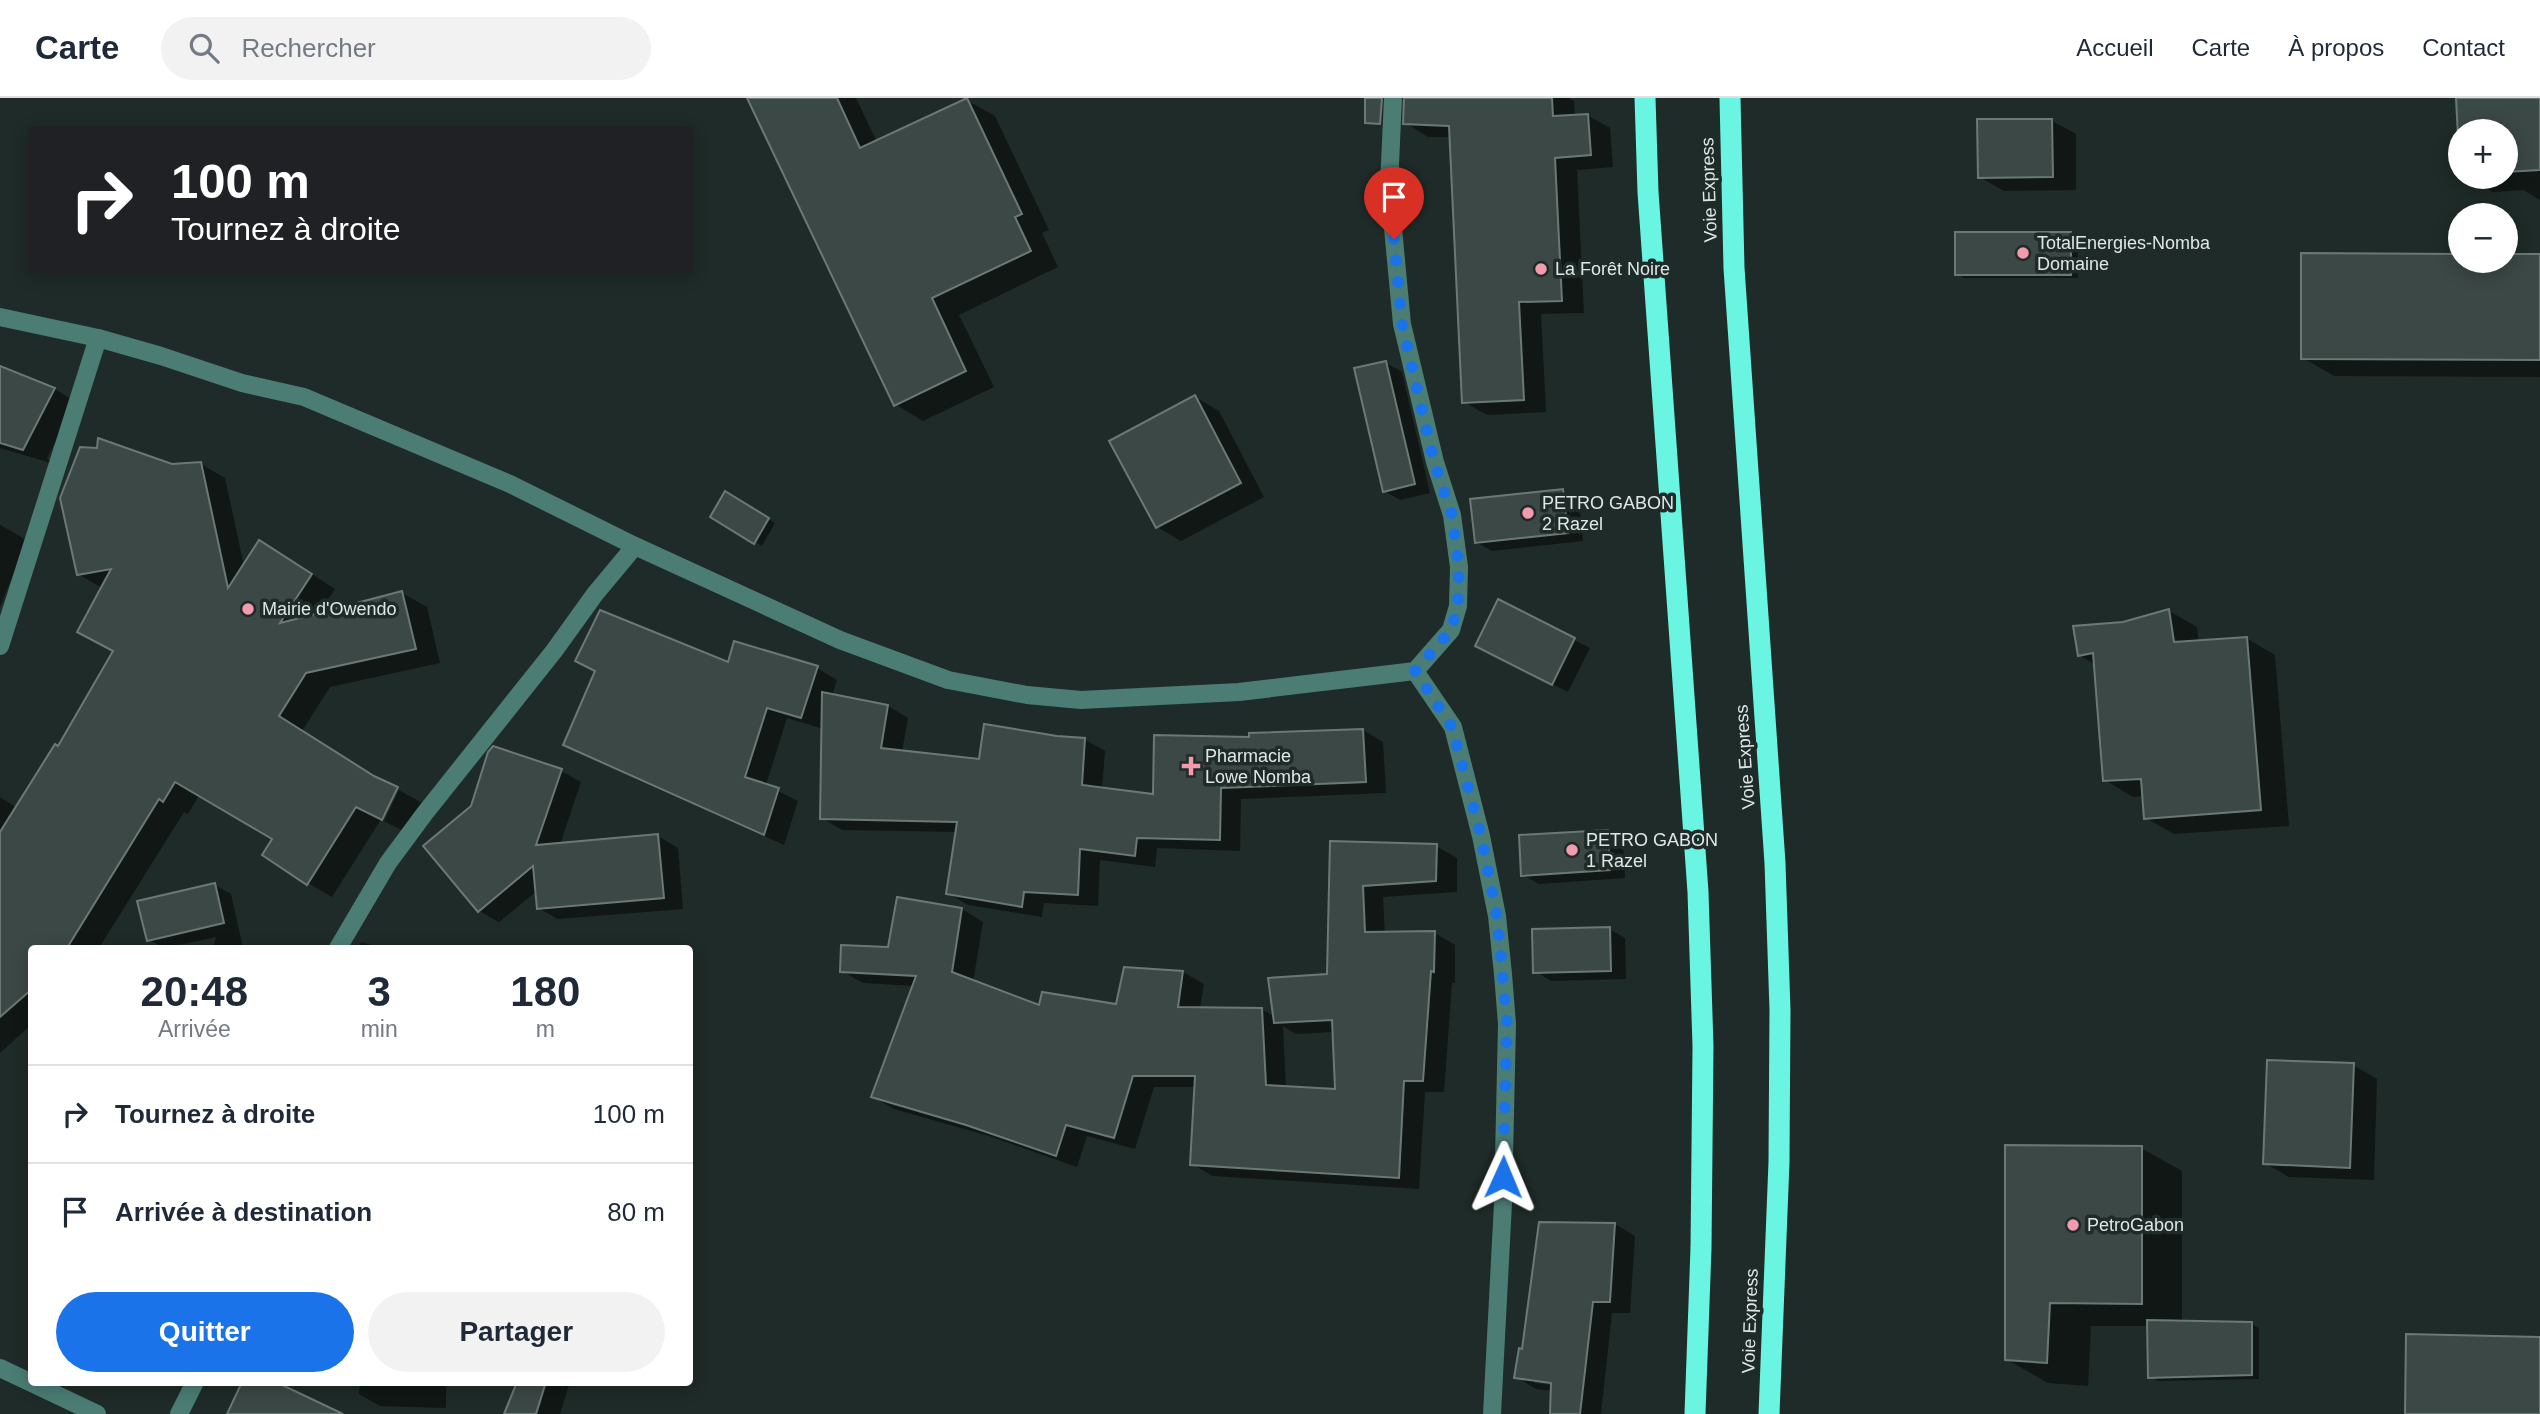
<!DOCTYPE html>
<html lang="fr">
<head>
<meta charset="utf-8">
<style>
  :root { --surface:#fff; --page:#f2f2f3; --text:#1f2937; --muted:#747a83; --line:#e0e1e3; --accent:#1a73e8 }
  body { margin:0; font-family:Helvetica,sans-serif; background:var(--page); color:var(--text); height:100vh; display:flex; flex-direction:column; font-size:26px; white-space:nowrap }
  * { box-sizing:border-box; margin:0 }
  p { font-size:23px; color:var(--muted) }
  .icon { flex:none; width:38px; height:38px; fill:none; stroke:currentColor; stroke-width:2; stroke-linecap:round; stroke-linejoin:round }
  .map { position:relative; flex:1; overflow:hidden }
  .details { position:absolute; left:28px; top:847px; width:665px; height:441px; display:flex; flex-direction:column; background:var(--surface); border-radius:7px; box-shadow:0 4px 18px #0003 }
  .details>* { flex:none }
  .top-card { position:absolute; left:28px; top:28px; width:665px; height:147px; border-radius:7px; box-shadow:0 4px 18px #0003; background:#202124; color:#fff; overflow:hidden }
  .fabs { position:absolute; left:2448px; top:21px; display:grid; gap:14px }
  .fabs a { display:grid; place-items:center; width:70px; height:70px; border-radius:50%; background:var(--surface); box-shadow:0 4px 18px #0003; font-size:35px }
  .pin { position:absolute; display:grid; place-items:center; width:60px; height:60px; color:#fff; margin:-72px -30px; border-radius:50% 50% 50% 0; rotate:-45deg; box-shadow:0 0 7px #0007 }
  .pin .icon { rotate:45deg }
  .me { position:absolute; width:77px; margin:-38px; rotate:1deg; stroke-linejoin:round; filter:drop-shadow(0 0 5px #0008) }
  .turn { display:flex; align-items:center; gap:24px; height:147px; padding:0 28px; font-size:32px }
  .turn .icon { width:91px; height:91px; stroke-width:2.5 }
  .turn b { display:block; font-size:49px; line-height:60px }
  .eta { display:flex; justify-content:space-evenly; align-items:center; height:119px; text-align:center }
  .eta b { font-size:42px; font-weight:600; line-height:49px }
  .cta { display:flex; gap:14px; margin-top:auto; padding:14px 28px }
  .cta a { flex:1; height:80px; border-radius:42px; background:var(--accent); color:#fff; font-size:28px; font-weight:600; line-height:80px; text-align:center }
  .cta a+a { background:var(--page); color:var(--text) }
  ul { padding:0; list-style:none }
  li { display:flex; align-items:center; gap:21px; height:98px; padding:0 28px; border-top:2px solid var(--line) }
  li div { flex:1 }
  li b { display:block; font-size:26px }
  li em { font-style:normal }
  header { display:flex; align-items:center; gap:42px; box-sizing:border-box; height:98px; padding:0 35px; background:var(--surface); border-bottom:2px solid var(--line) }
  header strong { font-size:33px }
  nav { display:flex; gap:38px; margin-inline-start:auto; font-size:24px }
  .search { width:490px; height:63px; background:var(--page); display:flex; align-items:center; gap:18px; box-sizing:border-box; padding:0 24px; border-radius:38px; color:var(--muted); font-size:26px }
  .map>svg:first-child { display:block }
</style>
</head>
<body>
<header>
<strong>Carte</strong>
<div class="search"><svg class="icon" aria-label="search" viewBox="0 0 24 24"><circle cx="10" cy="10" r="6"/><path d="M15 15l6 6"/></svg>Rechercher</div>
<nav><a>Accueil</a><a>Carte</a><a>À propos</a><a>Contact</a></nav>
</header>
<div class="map">
<svg width="2540" height="1316" viewBox="0 0 2540 1316">
  <rect width="100%" height="100%" fill="#1f2b28"/>
  <g fill="#0007" fill-rule="evenodd">
    <path d="M749 0H856L877 44 966 2 995 18 1049 132 1042 135 1058 169 959 217 994 289 923 323 895 306Z"/>
    <path d="M1406 0H1569L1574 3 1575 18 1587 17 1610 30 1613 69 1577 72 1584 215 1541 216 1546 314 1487 317 1464 304 1451 39H1428L1406 25Z"/>
    <path d="M2457 0H2540V102L2523 92 2493 94 2466 79H2506V33H2460V54Z"/>
    <path d="M2052 23 2076 36V92L2004 93 1980 79Z"/>
    <path d="M2071 136 2078 140V180H1964L1957 176Z"/>
    <path d="M2303 157 2460 158V163H2506V158H2540V279L2334 278 2303 260Z"/>
    <path d="M1386 265 1402 274 1430 395 1400 402 1384 393Z"/>
    <path d="M0 270 55 291 76 304 47 360 51 365 0 350Z"/>
    <path d="M1195 299 1219 313 1264 399 1181 443 1157 429Z"/>
    <path d="M201 366 225 380 244 468 284 458 335 491 318 517 402 495 427 509 440 565 330 589 302 633 396 690 380 723 332 799 308 785 275 740 200 696 188 716 184 714 99 850H32V926L0 955V699L17 710 58 650 115 553 102 490 78 476 172 368Z"/>
    <path d="M1563 393 1579 402 1583 443 1492 453 1476 444Z"/>
    <path d="M726 396 775 425 762 448 713 419Z"/>
    <path d="M0 427 27 442 0 509Z"/>
    <path d="M1499 504 1590 550 1568 594 1493 557Z"/>
    <path d="M2169 513 2197 529 2199 544 2246 540 2275 557 2289 728 2174 736 2146 720 2144 698 2133 699 2105 682 2096 567 2079 557 2123 526Z"/>
    <path d="M729 566 817 570 837 582 832 598 888 608 908 620 902 654 981 663 1057 640 1084 641 1105 653 1102 691 1155 698 1251 641 1363 632 1383 644 1386 695 1241 701 1240 753 1157 750 1155 769 1100 762 1098 808 1044 805 1042 819 968 807 948 795 957 734 842 732 822 720 823 631 787 620 766 687 798 703 784 747 585 657 565 646Z"/>
    <path d="M561 673 581 684 560 747 658 738 678 750 683 811 558 821 538 810 537 793 499 824 479 813Z"/>
    <path d="M399 692 422 705 407 735 384 723Z"/>
    <path d="M1607 733 1623 743 1625 780 1539 786 1523 777Z"/>
    <path d="M1331 745 1436 748 1457 760V794L1383 799 1385 836 1435 835 1455 847V885H1452L1444 994H1425L1419 1091 1213 1078 1192 1066 1196 989H1154L1135 1051 1087 1038 1077 1069 989 1038 894 1011 873 999 915 888 863 885 842 873 889 851 898 801 962 811 983 824 973 884 1040 910 1117 908 1183 874 1204 886 1200 911H1262L1275 919 1328 878ZM1283 928 1296 936 1334 934 1337 993 1286 990Z"/>
    <path d="M215 787 231 796 243 850H213L216 839 166 850 148 842Z"/>
    <path d="M1609 831 1625 840 1626 881 1551 883 1535 873Z"/>
    <path d="M361 844 384 850H359Z"/>
    <path d="M2353 967 2377 981 2374 1082 2289 1079 2265 1065Z"/>
    <path d="M2141 1050 2182 1073V1223L2202 1226H2252L2259 1230V1281L2158 1283 2150 1279 2149 1228H2091L2088 1288 2048 1285 2006 1261Z"/>
    <path d="M1541 1125 1615 1126 1635 1138 1630 1215H1612L1601 1316H1552L1553 1293 1536 1291 1516 1279 1523 1253ZM1535 1281 1560 1285V1288L1535 1285Z"/>
    <path d="M360 1284H446V1310L380 1308 359 1296Z"/>
    <path d="M517 1284H570L560 1316H506Z"/>
  </g>
  <g fill="#3c4846" stroke="#6b7976" stroke-width="2">
    <path d="M747 0H837L860 50 967 0 1022 116 1015 119 1031 153 932 200 966 273 894 308Z"/>
    <path d="M1365 0H1382L1380 26 1365 25Z"/>
    <path d="M1404 0H1552L1553 18 1588 16 1591 57 1555 60 1562 203 1519 204 1524 302 1462 305 1449 28 1403 26Z"/>
    <path d="M2456 0H2540V72L2506 74V33H2460V77Z"/>
    <path d="M1977 21H2052L2053 79 1978 80Z"/>
    <rect x="1955" y="134" width="116" height="43"/>
    <path d="M2301 155 2460 156V163H2506V156H2540V262L2301 261Z"/>
    <path d="M1386 263 1415 386 1383 394 1354 270Z"/>
    <path d="M0 268 55 290 23 352 0 345Z"/>
    <path d="M1195 297 1241 385 1156 430 1109 343Z"/>
    <path d="M98 340 172 366 201 364 228 490 259 442 312 476 280 525 402 493 416 551 306 575 279 618 374 678 398 689 382 722 356 709 307 787 262 757 272 741 175 684 163 704 159 701 67 850H32V891L0 919V734L55 646 58 648 113 553 77 534 111 471 77 477 60 400 80 349 97 350Z"/>
    <path d="M1563 391 1568 435 1475 445 1470 401Z"/>
    <path d="M725 393 769 420 754 446 710 419Z"/>
    <path d="M1498 501 1575 540 1552 587 1475 548Z"/>
    <path d="M2169 511 2174 544 2247 539 2261 712 2144 721 2141 681 2103 683 2093 555 2078 558 2073 528 2123 524Z"/>
    <path d="M600 512 728 564 734 543 818 568 801 620 767 610 745 679 779 690 764 737 563 647 595 573 575 563Z"/>
    <path d="M822 594 888 607 881 650 979 661 984 626 1057 638 1085 640 1082 687 1153 696 1154 637 1249 639V635L1363 631 1366 684 1221 690 1220 742 1137 740 1135 758 1080 751 1078 797 1024 794 1022 809 946 796 957 724 820 721Z"/>
    <path d="M493 648 562 671 536 747 658 736 664 800 537 811 533 768 478 814 423 748 471 708 488 654Z"/>
    <path d="M1608 732 1610 772 1521 778 1519 737Z"/>
    <path d="M1330 743 1437 746 1436 783 1363 788 1365 834 1435 833 1434 874 1431 873 1423 983H1404L1399 1080 1190 1067 1195 978H1133L1114 1040 1066 1027 1056 1058 966 1027 871 999 916 878 840 874 841 847 888 849 897 799 962 810 952 874 1039 907 1042 894 1116 906 1124 869 1183 873 1178 909 1262 910 1266 987 1335 991 1332 922 1274 925 1268 880 1327 876Z"/>
    <path d="M215 785 224 825 147 843 137 803Z"/>
    <path d="M1610 829 1611 873 1533 875 1532 831Z"/>
    <path d="M2267 962 2354 965 2350 1070 2263 1066Z"/>
    <path d="M2005 1047 2142 1048V1206L2050 1205 2047 1265 2005 1262Z"/>
    <path d="M1539 1124 1615 1125 1610 1204H1593L1580 1316H1550L1551 1285 1514 1280 1519 1250 1522 1251Z"/>
    <path d="M2147 1222 2252 1224V1277L2148 1280Z"/>
    <path d="M2406 1236 2540 1239V1316H2405Z"/>
    <path d="M242 1284H276L343 1316H227Z"/>
    <path d="M517 1284H546L536 1316H504Z"/>
  </g>
  <g fill="none" stroke-linecap="round" stroke-linejoin="round">
    <g stroke="#4b7d75" stroke-width="18">
      <path d="M0 219 98 240 161 258 242 285 304 299 510 386 635 448 840 542 948 582 1027 597 1081 602 1239 594 1415 573 1451 532 1458 508 1459 469 1452 417 1435 364 1402 226 1389 88 1393 0"/>
      <path d="M0 548 98 240"/>
      <path d="M1415 573 1453 629 1481 738 1497 818 1503 876 1507 926 1503 1105 1492 1316"/>
      <path d="M338 850 388 765 425 715 554 553 595 496 635 448"/>
      <path d="M0 1270 97 1316"/>
      <path d="M179 1316 195 1284"/>
    </g>
    <g stroke="#69f5e1" stroke-width="21">
      <path d="M1645 0 1648 94 1698 794 1703 948 1701 1150 1695 1316"/>
      <path d="M1730 0 1734 170 1775 765 1780 912 1779 1064 1769 1316"/>
    </g>
  </g>
  <g fill="none" stroke-linecap="round" stroke-linejoin="round">
    <path stroke="#1a73e8" stroke-width="12" stroke-dasharray="0 21.6" d="M1394 141 1402 226 1434 364 1452 417 1459 469 1458 508 1451 532 1415 573 1452 629 1481 738 1497 818 1507 926 1503 1079"/>
  </g>
  <g fill="#f29aae" stroke="#1f2b28" stroke-width="2.5">
    <circle cx="2023" cy="155" r="7"/>
    <circle cx="1541" cy="171" r="7"/>
    <circle cx="1528" cy="415" r="7"/>
    <circle cx="248" cy="511" r="7"/>
    <path d="M1187.5 657.5h7v7h7v7h-7v7h-7v-7h-7v-7h7z"/>
    <circle cx="1572" cy="752" r="7"/>
    <circle cx="2073" cy="1127" r="7"/>
  </g>
  <g text-anchor="middle" dominant-baseline="central" stroke-width="7" stroke-linejoin="round" paint-order="stroke">
    <g font-size="18" fill="#dfe7e5" stroke="#1f2b28">
      <text transform="translate(1709 92) rotate(-92)">Voie Express</text>
      <text transform="translate(1745 659) rotate(-94)">Voie Express</text>
      <text transform="translate(1750 1223) rotate(-88)">Voie Express</text>
    </g>
    <g font-size="18" fill="#dfe7e5" stroke="#1f2b28" text-anchor="start">
      <text x="2037" y="145">TotalEnergies-Nomba<tspan x="2037" dy="21">Domaine</tspan></text>
      <text x="1555" y="171">La Forêt Noire</text>
      <text x="1542" y="405">PETRO GABON<tspan x="1542" dy="21">2 Razel</tspan></text>
      <text x="262" y="511">Mairie d'Owendo</text>
      <text x="1205" y="658">Pharmacie<tspan x="1205" dy="21">Lowe Nomba</tspan></text>
      <text x="1586" y="742">PETRO GABON<tspan x="1586" dy="21">1 Razel</tspan></text>
      <text x="2087" y="1127">PetroGabon</text>
    </g>
  </g>
</svg>
<div class="fabs">
<a>+</a>
<a>−</a>
</div>
<div class="pin" style="left:1394px;top:141px;background:#d93025"><svg class="icon" aria-label="arrive" viewBox="0 0 24 24"><path d="M6 21V4h12l-3 4 3 4H6"/></svg></div>
<svg class="me" style="left:1503px;top:1079px" viewBox="-20 -20 40 40"><path d="M0-17L14 15 0 8-14 15z" fill="#1a73e8" stroke="#fff" stroke-width="4"/></svg>
<div class="top-card">
<div class="turn"><svg class="icon" aria-label="right" viewBox="0 0 24 24"><path d="M7 20v-9h11M14 6l5 5-5 5"/></svg><div><b>100 m</b>Tournez à droite</div></div>
</div>
<section class="details">
<div class="eta">
<div><b>20:48</b><p>Arrivée</p></div>
<div><b>3</b><p>min</p></div>
<div><b>180</b><p>m</p></div>
</div>
<ul>
<li><svg class="icon" aria-label="right" viewBox="0 0 24 24"><path d="M7 20v-9h11M14 6l5 5-5 5"/></svg><div><b>Tournez à droite</b></div><em>100 m</em></li>
<li><svg class="icon" aria-label="arrive" viewBox="0 0 24 24"><path d="M6 21V4h12l-3 4 3 4H6"/></svg><div><b>Arrivée à destination</b></div><em>80 m</em></li>
</ul>
<div class="cta"><a>Quitter</a><a>Partager</a></div>
</section>
</div>
</body>
</html>
